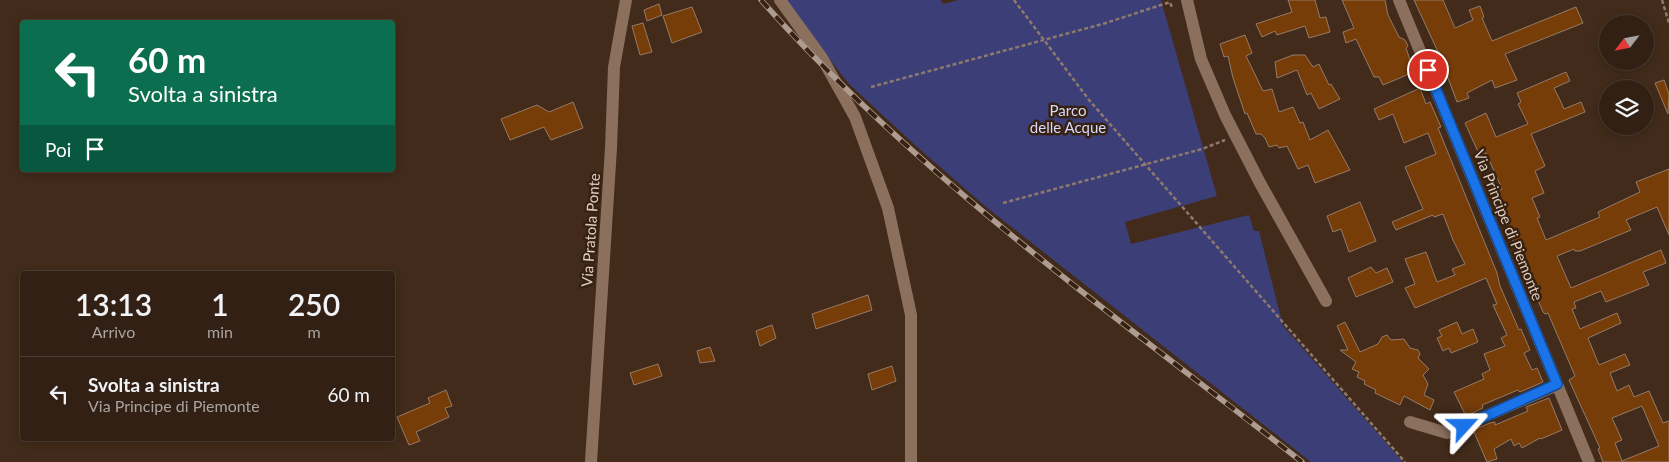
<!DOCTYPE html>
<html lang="it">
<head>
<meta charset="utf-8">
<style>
  :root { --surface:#322014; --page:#3d2d22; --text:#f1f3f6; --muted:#a8a3a0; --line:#4d3e34 }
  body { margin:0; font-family:Lato,sans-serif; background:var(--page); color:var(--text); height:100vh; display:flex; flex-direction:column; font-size:19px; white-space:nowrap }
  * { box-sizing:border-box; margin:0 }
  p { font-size:16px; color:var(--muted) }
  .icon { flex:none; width:28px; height:28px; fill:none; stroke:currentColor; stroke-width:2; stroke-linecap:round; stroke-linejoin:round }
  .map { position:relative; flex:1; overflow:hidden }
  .drawer { position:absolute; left:20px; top:271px; width:375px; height:170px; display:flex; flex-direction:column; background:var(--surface); border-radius:5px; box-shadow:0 2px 12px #0003,0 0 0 1px var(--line) }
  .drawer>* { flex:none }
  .hud { position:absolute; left:20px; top:20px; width:375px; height:152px; border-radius:5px; box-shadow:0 2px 12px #0003,0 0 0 1px var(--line); background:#0b6e4f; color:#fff; overflow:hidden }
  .needle { width:32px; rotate:238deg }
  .controls { position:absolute; left:1599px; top:15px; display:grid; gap:10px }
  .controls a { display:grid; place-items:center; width:55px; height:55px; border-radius:50%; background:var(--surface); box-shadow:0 2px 12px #0003,0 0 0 1px var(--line); font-size:25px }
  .pin { position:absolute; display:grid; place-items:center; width:42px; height:42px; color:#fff; margin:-21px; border:2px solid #fff; border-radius:50%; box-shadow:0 1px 5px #0007 }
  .me { position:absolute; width:55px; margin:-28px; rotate:66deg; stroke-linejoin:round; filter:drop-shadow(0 0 4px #0008) }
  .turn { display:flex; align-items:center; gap:18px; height:105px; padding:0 25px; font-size:22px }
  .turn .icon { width:65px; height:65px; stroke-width:2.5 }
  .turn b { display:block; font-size:35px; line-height:42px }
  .then { display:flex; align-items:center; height:48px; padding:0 25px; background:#0003; gap:10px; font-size:19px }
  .eta { display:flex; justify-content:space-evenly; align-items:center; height:85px; text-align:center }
  .eta b { font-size:30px; font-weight:600; line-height:35px }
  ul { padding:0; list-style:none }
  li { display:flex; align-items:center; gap:15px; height:75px; padding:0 25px; border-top:1px solid var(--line) }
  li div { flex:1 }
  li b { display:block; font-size:19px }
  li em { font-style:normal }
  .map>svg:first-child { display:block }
</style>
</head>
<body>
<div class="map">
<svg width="1669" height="462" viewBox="0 0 1669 462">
  <rect width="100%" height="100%" fill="#422b1a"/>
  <path fill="#3c3e78" d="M783 0H941L943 4 959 0H1161L1217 196 1125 222 1131 244 1249 215 1254 231H1259L1283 326 1403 462H1311L986 207 916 146 849 84Z"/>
  <g fill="#763d09" stroke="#967a68" fill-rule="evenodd">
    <path d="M1288 0H1315L1320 18 1326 17 1330 32 1309 38 1305 26 1277 35 1275 31 1262 37 1256 24 1292 12Z"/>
    <path d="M1342 0H1385L1388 15 1399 37 1405 40 1408 46 1406 48 1414 72 1383 85 1379 77H1374L1356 39 1346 43 1343 32 1354 28Z"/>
    <path d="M1414 0H1443L1455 28 1473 20 1469 10 1480 6 1484 17 1482 18 1492 41 1576 7 1583 23 1505 54 1517 80 1495 88 1492 80 1467 93 1469 98 1457 102 1439 54Z"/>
    <path d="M659 4 662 15 647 21 644 10Z"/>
    <path d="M692 7 702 32 672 43 663 16Z"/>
    <path d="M643 23 652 52 640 55 632 26Z"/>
    <path d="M1245 35 1252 53 1246 56 1263 91 1272 89 1279 112 1293 107 1300 123 1303 122 1310 140 1328 130 1350 170 1315 183 1308 165 1298 169 1287 146 1279 148 1277 145 1269 147 1265 138 1261 134H1256L1247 113 1245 114 1233 78 1228 56 1224 57 1220 44Z"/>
    <path d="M1293 55H1305L1313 67 1319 64 1329 85 1331 84 1340 99 1319 109 1311 93 1307 95 1297 70 1277 78 1275 62Z"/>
    <path d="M1566 72 1570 81 1554 88 1560 100 1564 109 1581 102 1585 112 1531 134 1545 166 1535 171 1544 193 1532 198 1540 217 1537 218 1546 240 1600 217 1598 212 1640 192 1636 182 1669 169V235L1657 207 1626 220 1631 230 1580 251H1575L1574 249 1557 256 1571 288 1661 250 1666 263 1643 272 1649 285 1606 302 1601 291 1574 302 1576 308 1572 309 1580 329 1617 313 1621 323 1588 338 1599 365 1625 354 1630 365 1610 373 1617 391 1629 385 1634 397 1649 391 1663 423 1669 421V462H1603L1598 449 1600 448 1569 380 1575 376 1548 313 1545 314 1543 312 1493 193 1502 189 1486 153 1480 156 1465 123 1486 113 1496 137 1528 124 1518 104 1521 102 1517 93ZM1642 406 1659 446 1622 461 1615 443 1622 440 1612 418Z"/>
    <path d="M1664 80 1669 94 1668 114 1655 83Z"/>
    <path d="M1420 88 1426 104 1430 102 1441 127 1438 128 1497 273 1500 286 1519 330 1521 329 1530 350 1524 353 1532 370 1537 368 1543 382 1520 392 1518 390 1482 405 1483 408 1466 416 1454 392 1484 379 1482 374 1490 370 1484 354 1505 346 1501 338 1507 335 1493 305 1497 304 1486 278 1415 308 1405 288 1415 284 1405 259 1426 252 1437 282 1455 275 1452 269 1465 264 1453 240 1443 214 1434 217 1433 215 1396 230 1392 222 1423 209 1405 167 1436 154 1428 133 1404 143 1393 114 1379 120 1374 109Z"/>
    <path d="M573 102 583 128 551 140 544 127 510 140 501 119 537 105 549 112Z"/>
    <path d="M1360 202 1376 241 1349 252 1341 229 1333 232 1327 216Z"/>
    <path d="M1371 267 1376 273 1387 268 1393 282 1356 297 1348 278Z"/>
    <path d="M868 295 872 310 816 329 812 314Z"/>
    <path d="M1345 322 1360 352 1378 344 1382 337 1387 335 1391 340 1404 339 1410 348 1418 350 1420 354 1418 358 1429 369 1423 375 1428 384 1424 395 1434 400 1430 410 1404 396 1400 405 1375 393 1376 390 1364 384 1365 381 1357 377 1359 372 1352 369 1356 362 1340 350H1348L1337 326Z"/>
    <path d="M1457 322 1462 334 1473 329 1478 342 1451 353 1449 348 1443 351 1437 338 1442 336 1439 330Z"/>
    <path d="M772 325 776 338 760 346 756 331Z"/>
    <path d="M710 347 715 361 700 363 697 351Z"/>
    <path d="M658 364 662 376 634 385 630 373Z"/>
    <path d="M892 366 896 381 872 390 868 374Z"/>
    <path d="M446 390 452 406 445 408 449 417 416 432 420 441 409 445 397 417 430 403 428 398Z"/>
    <path d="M1549 398 1562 430 1541 439 1540 438 1522 448 1519 443 1514 446 1511 439 1494 449 1497 459 1487 462 1473 430 1490 423 1495 422V425L1528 411 1526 407Z"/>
  </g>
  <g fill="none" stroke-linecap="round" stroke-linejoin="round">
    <g stroke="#8e7a6d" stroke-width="2.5" stroke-dasharray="4 2.5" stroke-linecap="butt">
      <path d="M1014 0 1089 100 1405 462"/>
      <path d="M1662 0 1669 23"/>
      <path d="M871 87 1106 23 1170 2 1172 8"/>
      <path d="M1003 203 1202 149 1225 140"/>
    </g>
    <g stroke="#8c705e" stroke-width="12">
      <path d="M780 0 822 58 855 117 888 208 911 315V462"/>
      <path d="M1187 0 1201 59 1225 115 1260 183 1326 301"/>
      <path d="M1399 0 1589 462"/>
      <path d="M1410 422 1447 433 1557 385"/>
      <path d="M591 462 611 148 614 67 626 0"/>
    </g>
    <defs>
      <path id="rail" d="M761 0C919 178 1116 316 1302 462"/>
    </defs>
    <use href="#rail" stroke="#ae9c90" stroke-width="5.5"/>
    <use href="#rail" stroke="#372110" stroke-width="4" stroke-dasharray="11" stroke-linecap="butt"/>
  </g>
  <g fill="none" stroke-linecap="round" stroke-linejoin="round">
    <defs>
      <path id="route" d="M1428 70 1557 384 1464 426"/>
    </defs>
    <use href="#route" stroke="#114b97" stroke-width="12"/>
    <use href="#route" stroke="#1a73e8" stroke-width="9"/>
  </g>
  <g text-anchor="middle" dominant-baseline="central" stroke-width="5" stroke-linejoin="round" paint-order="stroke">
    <g font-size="15" fill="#d4d9fe" stroke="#372110">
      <text x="1068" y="110">Parco<tspan x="1068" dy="17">delle Acque</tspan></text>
    </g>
    <g font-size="15" fill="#decec4" stroke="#372110">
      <text transform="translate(1509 225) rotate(68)">Via Principe di Piemonte</text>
      <text transform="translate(590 230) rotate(-86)">Via Pratola Ponte</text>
    </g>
  </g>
</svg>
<div class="controls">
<a><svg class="needle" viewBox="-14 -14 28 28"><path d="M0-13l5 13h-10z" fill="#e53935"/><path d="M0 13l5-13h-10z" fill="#a8a3a0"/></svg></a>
<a><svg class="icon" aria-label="layers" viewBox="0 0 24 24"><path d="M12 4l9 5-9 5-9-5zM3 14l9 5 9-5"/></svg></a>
</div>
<div class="pin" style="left:1428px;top:70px;background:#d93025"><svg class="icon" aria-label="arrive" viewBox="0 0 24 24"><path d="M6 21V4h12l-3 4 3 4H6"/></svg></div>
<svg class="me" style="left:1464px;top:426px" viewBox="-20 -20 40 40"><path d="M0-17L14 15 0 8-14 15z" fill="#1a73e8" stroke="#fff" stroke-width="4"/></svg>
<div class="hud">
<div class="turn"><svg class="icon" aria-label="left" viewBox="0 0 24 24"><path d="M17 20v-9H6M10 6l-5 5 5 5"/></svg><div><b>60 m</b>Svolta a sinistra</div></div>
<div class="then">Poi<svg class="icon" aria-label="arrive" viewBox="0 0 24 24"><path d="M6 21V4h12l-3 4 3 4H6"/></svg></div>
</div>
<section class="drawer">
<div class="eta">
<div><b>13:13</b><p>Arrivo</p></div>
<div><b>1</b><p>min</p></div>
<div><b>250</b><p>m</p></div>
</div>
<ul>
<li><svg class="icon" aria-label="left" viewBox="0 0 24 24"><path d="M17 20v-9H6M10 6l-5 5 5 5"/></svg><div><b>Svolta a sinistra</b><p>Via Principe di Piemonte</p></div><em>60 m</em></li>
</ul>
</section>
</div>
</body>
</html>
